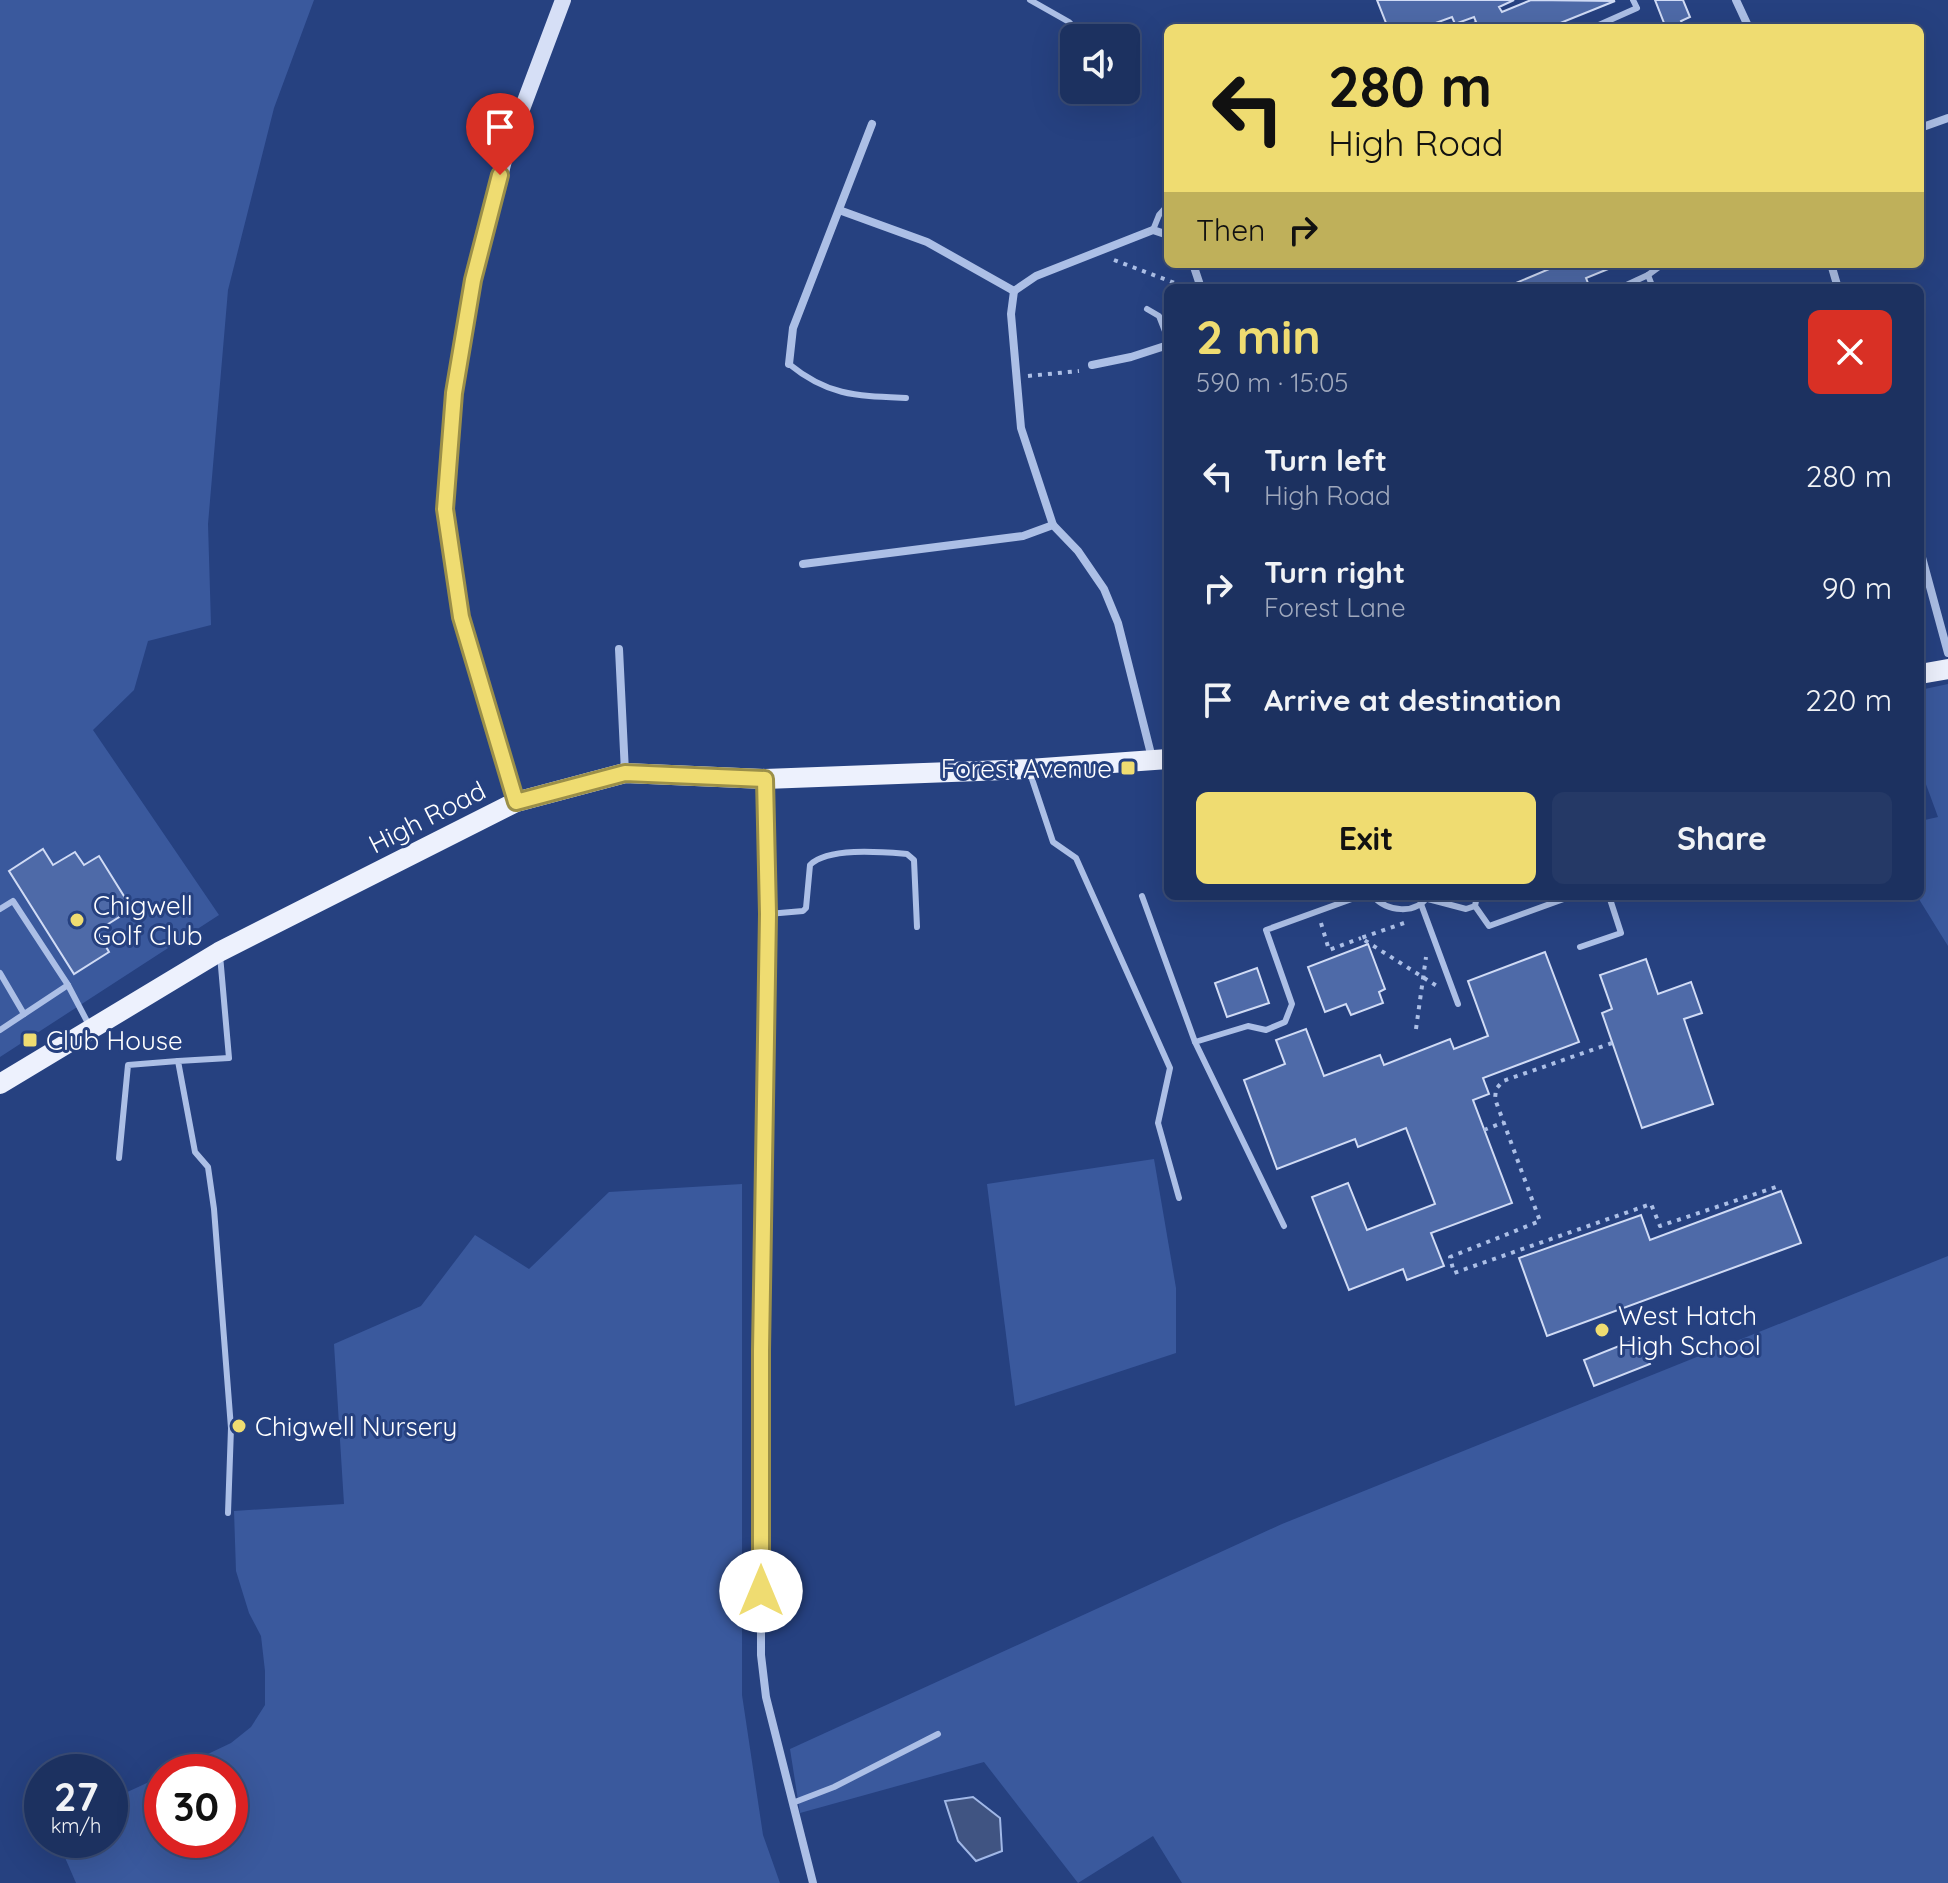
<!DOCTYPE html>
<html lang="en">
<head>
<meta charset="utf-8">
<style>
  :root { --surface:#1c3160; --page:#253966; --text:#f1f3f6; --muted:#a0a9bd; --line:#3a4c75; --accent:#efdc71 }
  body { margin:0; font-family:Quicksand,sans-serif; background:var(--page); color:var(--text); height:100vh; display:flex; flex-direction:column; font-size:30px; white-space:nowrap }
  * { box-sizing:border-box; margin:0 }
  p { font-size:26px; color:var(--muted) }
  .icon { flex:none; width:44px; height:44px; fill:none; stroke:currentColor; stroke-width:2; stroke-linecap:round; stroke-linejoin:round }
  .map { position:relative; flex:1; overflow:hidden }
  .drawer { position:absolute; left:1164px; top:284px; width:760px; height:616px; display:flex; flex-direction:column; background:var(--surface); border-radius:12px; box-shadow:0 8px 32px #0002,0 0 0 2px var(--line) }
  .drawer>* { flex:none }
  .top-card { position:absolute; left:1164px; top:24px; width:760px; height:244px; border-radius:12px; box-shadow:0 8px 32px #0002,0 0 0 2px var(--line); background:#efdc71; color:#111; overflow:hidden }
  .controls { position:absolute; left:1060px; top:24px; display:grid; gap:16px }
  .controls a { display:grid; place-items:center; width:80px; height:80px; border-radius:12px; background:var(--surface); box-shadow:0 8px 32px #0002,0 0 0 2px var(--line); font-size:40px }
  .speed { position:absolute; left:24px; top:1754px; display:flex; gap:16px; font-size:40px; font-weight:700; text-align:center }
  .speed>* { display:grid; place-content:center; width:104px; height:104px; border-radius:50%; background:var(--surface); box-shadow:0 8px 32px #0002,0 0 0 2px var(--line); line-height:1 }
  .speed small { font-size:20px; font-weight:400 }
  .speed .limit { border:12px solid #d22; background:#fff; color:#111 }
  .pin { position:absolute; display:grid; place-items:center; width:68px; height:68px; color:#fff; margin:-82px -34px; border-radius:50% 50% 50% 0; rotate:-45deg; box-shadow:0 0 8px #0007 }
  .pin .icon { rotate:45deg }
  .me { position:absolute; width:88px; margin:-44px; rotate:0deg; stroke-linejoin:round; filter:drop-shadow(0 0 6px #0008) }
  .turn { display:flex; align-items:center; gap:28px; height:168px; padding:0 32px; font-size:36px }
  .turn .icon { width:104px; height:104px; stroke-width:2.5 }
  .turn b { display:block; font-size:56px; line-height:68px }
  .then { display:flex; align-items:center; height:76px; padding:0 32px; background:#0003; gap:16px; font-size:30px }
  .round { display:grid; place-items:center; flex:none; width:84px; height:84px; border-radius:12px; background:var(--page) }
  .head { display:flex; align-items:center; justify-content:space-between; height:136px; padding:0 32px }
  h1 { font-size:48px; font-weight:800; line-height:60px; color:var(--accent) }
  .cta { display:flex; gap:16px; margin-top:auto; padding:16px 32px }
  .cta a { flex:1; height:92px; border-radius:12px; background:var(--accent); color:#111; font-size:32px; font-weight:800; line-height:92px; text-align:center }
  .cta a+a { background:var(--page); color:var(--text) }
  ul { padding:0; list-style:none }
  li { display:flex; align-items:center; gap:24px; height:112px; padding:0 32px }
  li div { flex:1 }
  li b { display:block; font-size:30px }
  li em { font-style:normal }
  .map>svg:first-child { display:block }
</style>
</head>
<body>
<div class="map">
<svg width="1948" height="1883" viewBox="0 0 1948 1883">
  <rect width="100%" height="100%" fill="#264180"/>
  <g fill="#3a599d">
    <path d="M0 0H314L274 108 228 290 208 524 211 625 148 641 134 690 93 730 219 915 0 1057Z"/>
    <path d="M1948 684V946L1917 896H1920V821L1938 817 1920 768V690Z"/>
    <path d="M1154 1159 1176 1288V1353L1015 1406 987 1184Z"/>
    <path d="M742 1184V1695L763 1835 780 1883H76L63 1853 65 1840H110V1800L162 1776V1840H230V1772H170L231 1743 251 1727 265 1705V1671L261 1636 249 1613 236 1571 234 1511 344 1504 334 1344 421 1306 475 1235 529 1269 609 1192Z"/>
    <path d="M1948 1256V1883H1182L1153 1836 1078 1883 984 1762 800 1813 790 1749 1282 1524Z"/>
  </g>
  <path fill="#405482" stroke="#a1b8e7" stroke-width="2" d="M973 1797 1000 1818 1002 1851 976 1861 958 1841 945 1801Z"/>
  <g fill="#4e6aa8" stroke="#d0dbf5" stroke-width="2">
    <path d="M1377 0H1514L1499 7 1502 12 1531 0 1615 1 1548 28H1463L1476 22 1474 17 1455 24 1452 17 1422 28H1388Z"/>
    <path d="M1655 0H1683L1690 17 1681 21 1684 28H1666Z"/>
    <path d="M1561 264 1618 265 1586 278 1590 288H1504Z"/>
    <path d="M43 849 53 865 75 852 84 865 99 856 132 909 97 931 109 952 74 974 9 871Z"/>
    <path d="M1368 944 1385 989 1379 992 1383 1003 1351 1015 1346 1004 1325 1012 1308 967Z"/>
    <path d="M1545 952 1579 1042 1483 1078 1489 1094 1473 1100 1512 1203 1431 1233 1444 1266 1407 1280 1403 1269 1349 1290 1312 1197 1348 1183 1367 1230 1435 1204 1406 1128 1358 1147 1355 1139 1277 1169 1244 1080 1285 1064 1276 1040 1306 1029 1324 1076 1380 1055 1384 1065 1450 1039 1454 1049 1488 1036 1468 981Z"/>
    <path d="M1646 959 1658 994 1691 982 1702 1013 1684 1019 1713 1104 1642 1128 1602 1013 1612 1009 1600 975Z"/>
    <path d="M1257 968 1269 1003 1227 1017 1215 983Z"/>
    <path d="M1781 1191 1801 1243 1547 1336 1519 1258 1641 1215 1650 1240Z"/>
    <path d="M1639 1338 1650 1364 1594 1386 1584 1360Z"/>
  </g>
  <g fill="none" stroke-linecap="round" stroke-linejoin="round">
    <g stroke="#acbfe6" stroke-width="4" stroke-dasharray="4 6" stroke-linecap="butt">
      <path d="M1114 260 1180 285 1188 282"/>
      <path d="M1028 376 1079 371"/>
      <path d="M1321 923 1329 950 1361 938"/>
      <path d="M1404 923 1361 938 1440 988"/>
      <path d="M1416 1029 1426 957"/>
      <path d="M1612 1043 1503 1081 1496 1089 1495 1099 1540 1221 1450 1257 1454 1273 1651 1204 1660 1226 1779 1186"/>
      <path d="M1484 1130 1504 1122"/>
    </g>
    <g stroke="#acbfe6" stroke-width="6">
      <path d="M1030 0 1069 22 1084 38"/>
      <path d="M1592 28 1637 8 1633 0"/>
      <path d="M1153 230 1159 215 1168 205"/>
      <path d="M1648 275 1663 264"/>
      <path d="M1620 288 1648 275 1653 288"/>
      <path d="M1147 309 1159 316 1168 339"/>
      <path d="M789 364C828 396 857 396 906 398"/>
      <path d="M1030 773 1053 842 1076 858 1170 1068 1158 1123 1179 1198"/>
      <path d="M1142 896 1195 1042"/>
      <path d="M1373 896C1387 912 1416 915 1428 896"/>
      <path d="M1477 896 1475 906 1489 926 1572 896"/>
      <path d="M1428 899 1466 909 1475 906"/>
      <path d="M1421 904 1458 1004"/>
      <path d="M0 909 13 901 68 985 89 1025"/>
      <path d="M768 914 803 911 806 908 810 865C828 847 882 852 907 854L914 860 917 927"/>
      <path d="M1580 947 1621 933 1609 896"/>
      <path d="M220 955 229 1058 178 1061 195 1152 208 1167 214 1209 231 1428 228 1513"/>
      <path d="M0 973 24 1014"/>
      <path d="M0 1030 68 985"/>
      <path d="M119 1158 128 1065 178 1061"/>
      <path d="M1284 1226 1195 1042 1248 1026 1266 1030 1285 1022 1292 1004 1266 930 1360 896"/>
      <path d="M795 1802 834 1787 938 1734"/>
    </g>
    <g stroke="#acbfe6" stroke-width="8">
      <path d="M1736 0 1749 28"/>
      <path d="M1920 128 1948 118"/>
      <path d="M839 210 927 242 1014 291"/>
      <path d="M1193 264 1201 288"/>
      <path d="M1831 264 1838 288"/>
      <path d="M1014 291 1011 314 1021 428 1053 525"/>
      <path d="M1014 291 1036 276 1153 230 1168 235"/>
      <path d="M789 364 793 328 872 124"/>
      <path d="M1092 365 1131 357 1168 345"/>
      <path d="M1920 550 1948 653"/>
      <path d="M803 564 1023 536 1053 525 1078 551 1104 589 1118 623 1152 758"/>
      <path d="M619 649 625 772"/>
      <path d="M765 779 768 914 761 1351V1655L766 1697 813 1883"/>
    </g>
    <path stroke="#d6dff6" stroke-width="16" d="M516 802 461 617 445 509 454 393 473 280 507 149 563 0"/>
    <g stroke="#edf1fd" stroke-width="20">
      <path d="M1920 674 1948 669"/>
      <path d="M0 1084 219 952 516 802 625 773 765 779 1029 769 1168 759"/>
    </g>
  </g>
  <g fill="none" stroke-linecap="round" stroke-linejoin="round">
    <defs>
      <path id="route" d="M500 175 473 280 454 393 445 509 461 617 516 802 625 773 765 779 768 914 761 1351V1591"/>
    </defs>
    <use href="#route" stroke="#9b8f49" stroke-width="20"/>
    <use href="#route" stroke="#efdc71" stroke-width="14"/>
  </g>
  <g fill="#efdc71" stroke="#264180" stroke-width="3">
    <rect x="1120" y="760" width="16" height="16" rx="4"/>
    <circle cx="77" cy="920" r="8"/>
    <rect x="22" y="1032" width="16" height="16" rx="4"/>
    <circle cx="1602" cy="1330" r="8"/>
    <circle cx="239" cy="1426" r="8"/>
  </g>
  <g text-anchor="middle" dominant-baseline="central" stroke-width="6" stroke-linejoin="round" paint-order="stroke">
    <g font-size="26" fill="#fff" stroke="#264180" text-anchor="start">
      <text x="1112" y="768" text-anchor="end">Forest Avenue</text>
      <text x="93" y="905">Chigwell<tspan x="93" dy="30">Golf Club</tspan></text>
      <text x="46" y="1040">Club House</text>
      <text x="1618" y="1315">West Hatch<tspan x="1618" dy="30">High School</tspan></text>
      <text x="255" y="1426">Chigwell Nursery</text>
    </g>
    <g font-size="26" fill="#fff" stroke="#264180">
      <text transform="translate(427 817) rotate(-27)">High Road</text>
    </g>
  </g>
</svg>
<div class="controls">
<a><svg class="icon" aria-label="sound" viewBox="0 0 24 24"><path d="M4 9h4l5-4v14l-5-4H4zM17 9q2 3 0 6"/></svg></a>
</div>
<div class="speed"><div>27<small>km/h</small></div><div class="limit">30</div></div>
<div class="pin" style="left:500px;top:175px;background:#d93025"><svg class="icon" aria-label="arrive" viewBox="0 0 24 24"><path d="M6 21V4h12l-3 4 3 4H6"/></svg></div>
<svg class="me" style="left:761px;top:1591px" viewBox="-20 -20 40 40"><circle r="19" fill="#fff"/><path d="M0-13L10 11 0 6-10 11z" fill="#efdc71"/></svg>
<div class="top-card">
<div class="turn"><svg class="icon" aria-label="left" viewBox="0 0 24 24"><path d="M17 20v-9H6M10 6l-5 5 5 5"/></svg><div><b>280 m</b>High Road</div></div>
<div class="then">Then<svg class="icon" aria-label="right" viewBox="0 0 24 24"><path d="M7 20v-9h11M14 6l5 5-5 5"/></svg></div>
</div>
<section class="drawer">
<div class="head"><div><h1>2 min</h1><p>590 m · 15:05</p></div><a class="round" style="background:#d93025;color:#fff"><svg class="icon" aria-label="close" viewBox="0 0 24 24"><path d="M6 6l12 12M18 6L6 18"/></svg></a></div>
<ul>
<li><svg class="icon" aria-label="left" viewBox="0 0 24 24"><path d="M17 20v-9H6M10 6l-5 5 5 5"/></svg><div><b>Turn left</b><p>High Road</p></div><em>280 m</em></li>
<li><svg class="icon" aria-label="right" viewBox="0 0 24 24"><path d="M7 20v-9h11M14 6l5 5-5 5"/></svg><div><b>Turn right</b><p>Forest Lane</p></div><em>90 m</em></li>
<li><svg class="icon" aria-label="arrive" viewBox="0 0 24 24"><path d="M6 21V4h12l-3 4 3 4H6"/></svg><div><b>Arrive at destination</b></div><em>220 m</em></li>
</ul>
<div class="cta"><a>Exit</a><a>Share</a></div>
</section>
</div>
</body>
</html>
